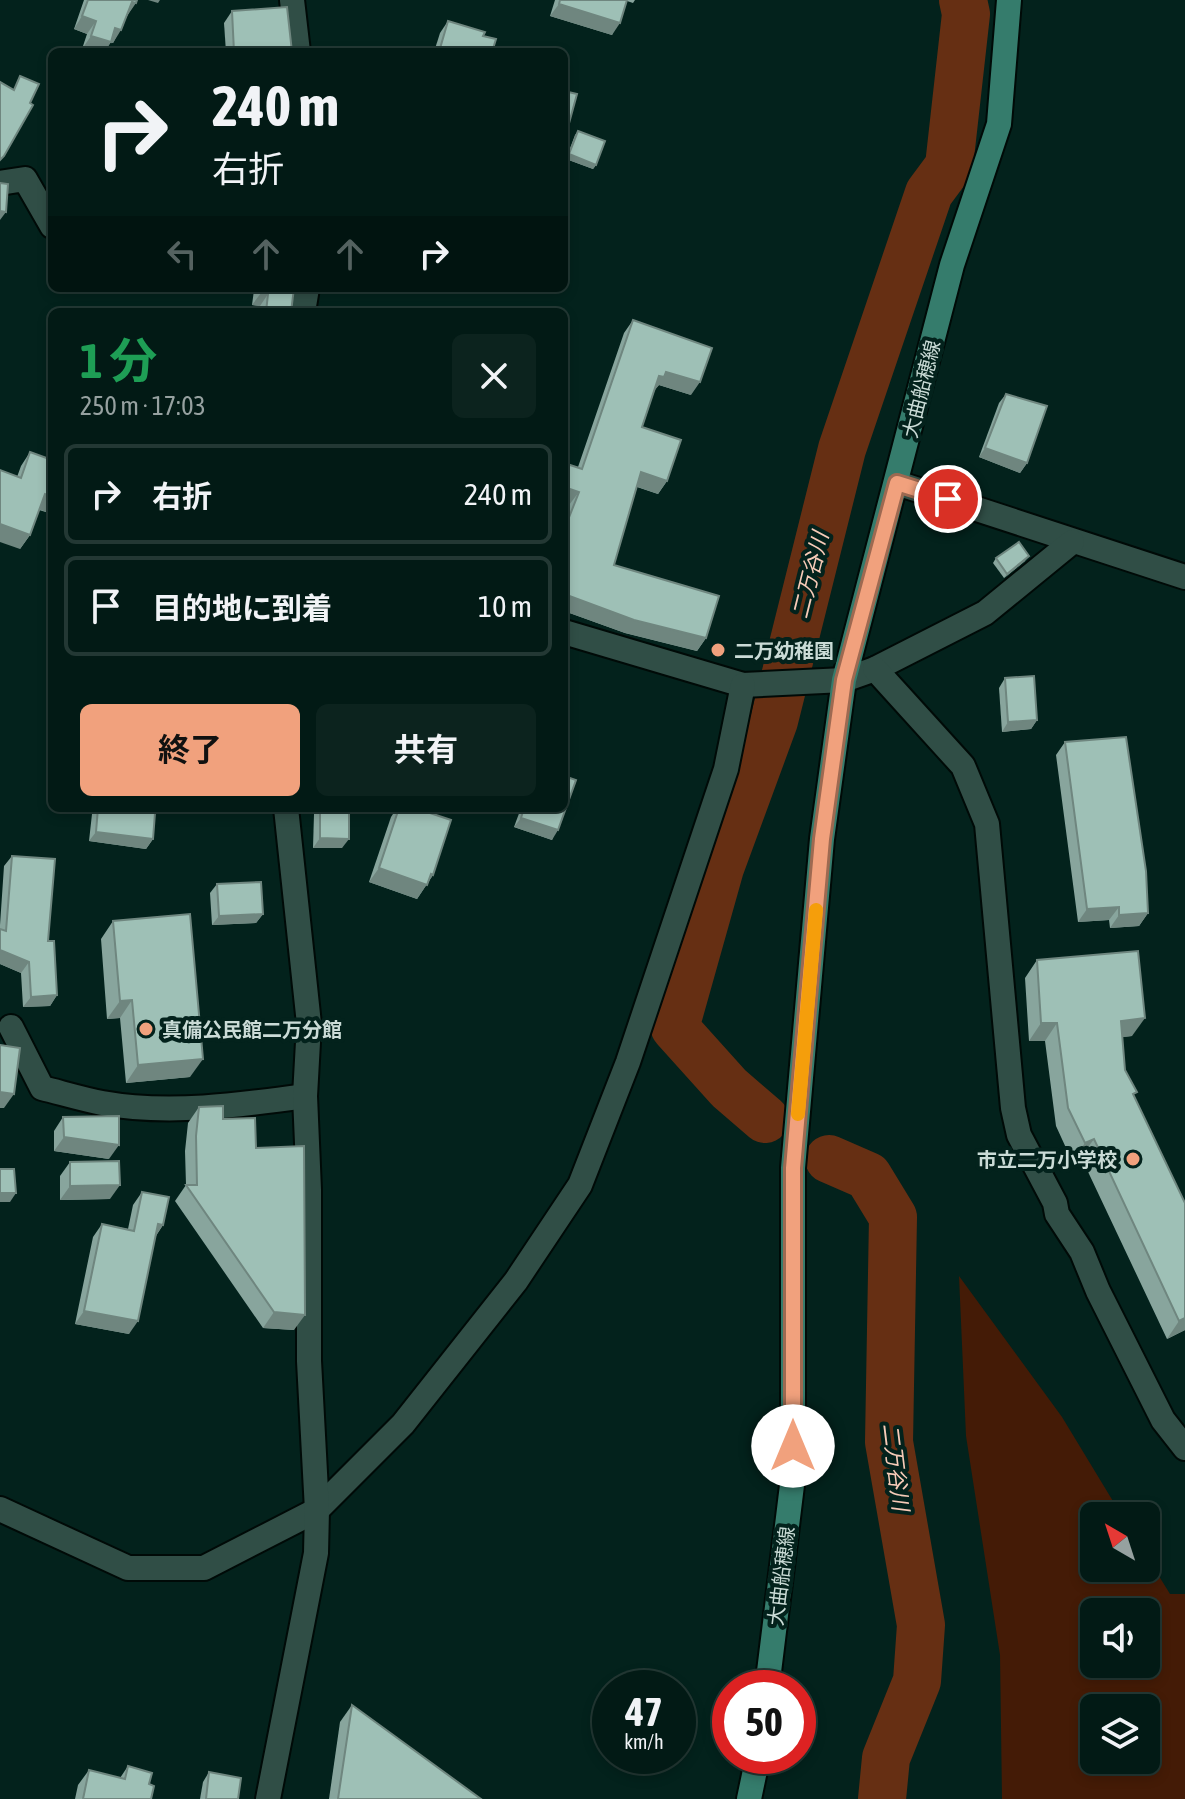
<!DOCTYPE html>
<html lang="ja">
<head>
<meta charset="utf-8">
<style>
  :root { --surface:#021a15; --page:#0c231e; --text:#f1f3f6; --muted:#96a1a0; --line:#233834; --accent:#f1a17d }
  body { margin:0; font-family:"Asap Condensed","Noto Sans JP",sans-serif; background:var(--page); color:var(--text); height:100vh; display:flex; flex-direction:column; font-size:30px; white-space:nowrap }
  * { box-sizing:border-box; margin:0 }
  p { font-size:26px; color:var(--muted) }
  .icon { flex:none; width:44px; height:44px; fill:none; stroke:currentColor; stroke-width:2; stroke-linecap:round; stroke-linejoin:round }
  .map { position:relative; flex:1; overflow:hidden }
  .panel { position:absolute; left:48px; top:308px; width:520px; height:504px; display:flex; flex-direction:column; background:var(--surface); border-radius:12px; box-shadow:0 4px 12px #0003,0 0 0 2px var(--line) }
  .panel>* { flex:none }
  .banner { position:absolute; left:48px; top:48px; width:520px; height:244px; border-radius:12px; box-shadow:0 4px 12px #0003,0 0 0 2px var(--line); background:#021a15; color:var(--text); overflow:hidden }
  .needle { width:52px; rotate:321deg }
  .fabs { position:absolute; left:1080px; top:1502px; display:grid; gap:16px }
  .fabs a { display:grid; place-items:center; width:80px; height:80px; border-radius:12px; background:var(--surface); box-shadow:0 4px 12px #0003,0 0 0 2px var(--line); font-size:40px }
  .speed { position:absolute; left:592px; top:1670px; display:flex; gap:16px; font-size:40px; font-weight:700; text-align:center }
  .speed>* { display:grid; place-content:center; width:104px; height:104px; border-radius:50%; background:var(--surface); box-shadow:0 4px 12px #0003,0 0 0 2px var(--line); line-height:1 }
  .speed small { font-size:20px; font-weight:400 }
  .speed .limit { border:12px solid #d22; background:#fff; color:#111 }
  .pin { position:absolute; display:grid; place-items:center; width:68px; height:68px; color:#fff; margin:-34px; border:4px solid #fff; border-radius:50%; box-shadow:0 2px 8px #0007 }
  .me { position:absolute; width:88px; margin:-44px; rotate:0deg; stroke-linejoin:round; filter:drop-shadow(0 0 6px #0008) }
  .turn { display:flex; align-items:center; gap:28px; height:168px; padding:0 32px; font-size:36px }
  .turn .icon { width:104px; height:104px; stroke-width:2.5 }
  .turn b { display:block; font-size:56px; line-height:68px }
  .lanes { display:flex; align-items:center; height:76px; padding:0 32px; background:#0003; justify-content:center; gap:40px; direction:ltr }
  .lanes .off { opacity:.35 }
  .round { display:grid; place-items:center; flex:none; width:84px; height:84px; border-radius:12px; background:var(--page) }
  .overview { display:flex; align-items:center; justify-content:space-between; height:136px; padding:0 32px }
  h1 { font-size:48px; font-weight:700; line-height:60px; color:#1e9e55 }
  .cta { display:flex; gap:16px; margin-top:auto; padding:16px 32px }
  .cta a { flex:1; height:92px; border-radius:12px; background:var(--accent); color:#111; font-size:32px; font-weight:700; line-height:92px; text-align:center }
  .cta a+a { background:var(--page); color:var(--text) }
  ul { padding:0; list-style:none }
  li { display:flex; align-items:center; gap:24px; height:100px; margin:0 16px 12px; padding:0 16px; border:4px solid var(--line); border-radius:12px }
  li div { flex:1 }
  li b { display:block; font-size:30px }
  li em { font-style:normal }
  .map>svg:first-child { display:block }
</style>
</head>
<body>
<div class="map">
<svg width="1185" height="1799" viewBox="0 0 1185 1799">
  <rect width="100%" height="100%" fill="#03221c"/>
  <path fill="#441b06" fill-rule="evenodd" d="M959 1276 1062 1417 1122 1516H1094V1568H1146V1555L1170 1594H1185V1799H1002L1000 1655 966 1436ZM1094 1612H1146V1664H1094ZM1094 1708H1146V1760H1094Z"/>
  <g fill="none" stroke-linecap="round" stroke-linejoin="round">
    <g stroke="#662f13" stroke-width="48">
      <path d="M765 1119 729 1088 675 1028 720 868 774 721 842 449 929 193 949 166 966 14 963 0"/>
      <path d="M829 1159 868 1176 893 1217 889 1442 921 1625 917 1681 886 1758 882 1799"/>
    </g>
    <defs>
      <g id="minor">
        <path d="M292 0 298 52"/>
        <path d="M0 183 25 179 52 226"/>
        <path d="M303 312 307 288"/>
        <path d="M897 483 1185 577"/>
        <path d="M564 632 743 685 844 680 875 669 985 613 1072 542"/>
        <path d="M875 669 963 766 987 824 1013 1108 1019 1135 1055 1203 1057 1214 1082 1252 1098 1291 1163 1420 1185 1448"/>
        <path d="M11 1027 42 1088C62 1093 82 1099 102 1103 168 1115 240 1105 305 1096"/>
        <path d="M0 1509 128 1568H204L317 1510 403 1424 516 1281 580 1185 628 1062 726 769 743 685"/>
        <path d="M268 1799 316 1553 317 1510 309 1361V1190L305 1096 309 1024 286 808"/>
      </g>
      <g id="major">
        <path d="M767 1688 793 1477V1168L822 839 844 680 952 265 999 124 1009 0"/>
        <path d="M749 1799 758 1756"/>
      </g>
    </defs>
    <use href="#minor" stroke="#000a07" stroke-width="28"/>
    <use href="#major" stroke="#000a07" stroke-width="28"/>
    <use href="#minor" stroke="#304e46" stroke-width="24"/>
    <use href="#major" stroke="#357c6c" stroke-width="24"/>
  </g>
  <g fill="#88a59d">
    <path d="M84 0H137L127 16 113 43 111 42 104 52H93L82 49 87 34 74 29Z"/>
    <path d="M555 0H635L633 3 627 1 612 35 550 16Z"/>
    <path d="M232 11 292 52H226L224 23Z"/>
    <path d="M448 21 483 36 492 52H434L440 33Z"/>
    <path d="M578 131 596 165 593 169 566 159 575 135Z"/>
    <path d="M52 166V196L48 189Z"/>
    <path d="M219 288H294L291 312H259L260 306 252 305 254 290Z"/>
    <path d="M633 320 691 395 659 385 654 390 642 427 667 481 658 494 637 487 614 565 706 638 697 651 625 633 564 611V519L569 505 564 503V463L578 467 624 333Z"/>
    <path d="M1006 394 1027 463 1020 473 979 457 999 403Z"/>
    <path d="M30 452 52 460V509L49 513 39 510 30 535 20 549 17 477 21 466Z"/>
    <path d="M996 558 1025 561 1004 578 993 563Z"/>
    <path d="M1005 678 1037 720 1031 729 1002 732 999 688Z"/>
    <path d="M1065 742 1148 913 1139 926 1110 928 1109 920 1078 922 1056 755Z"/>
    <path d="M77 808H126V809L153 839 146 849 89 841 92 814 76 810Z"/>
    <path d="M318 808H349L342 848H313L314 814Z"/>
    <path d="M397 808H415L433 875 417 899 369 882 391 817Z"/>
    <path d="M521 808H564L552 840 514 827Z"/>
    <path d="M12 856 48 941 57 995 50 1006 23 1007 21 973 0 964V925L4 866Z"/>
    <path d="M217 884 263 914 256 923 212 925 210 893Z"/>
    <path d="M113 921 190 1077 126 1083 120 1018 107 1019 101 939Z"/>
    <path d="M1037 960 1132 1036 1122 1037 1125 1070 1134 1096 1185 1330 1167 1339 1081 1157 1072 1161 1056 1126 1045 1041H1029L1025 978Z"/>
    <path d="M199 1107 223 1119 256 1148 294 1330 263 1328 175 1201 186 1185 185 1151 188 1123Z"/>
    <path d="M63 1117 109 1159 54 1151V1131Z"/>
    <path d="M70 1162 110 1199 60 1200V1176Z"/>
    <path d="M142 1192 163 1225 156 1236 129 1334 75 1324 93 1237 102 1224 128 1229 133 1205Z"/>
    <path d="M352 1705 481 1799H329L340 1722Z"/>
    <path d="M128 1766 149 1784 151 1799H75L78 1785 89 1770 120 1778Z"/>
    <path d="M209 1772 238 1799H200L203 1782Z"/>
  </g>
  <g fill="#6f867f">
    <path d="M148 0H160L158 3Z"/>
    <path d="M132 2 136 3 127 16 123 14Z"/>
    <path d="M559 4 620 23 612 35 550 16Z"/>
    <path d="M82 16 96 21 87 34 74 29Z"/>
    <path d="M115 28 121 30 113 43 106 40Z"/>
    <path d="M91 36 111 42 104 52H93L82 49Z"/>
    <path d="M569 154 596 165 593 169 566 159Z"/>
    <path d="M0 211 6 212 0 220Z"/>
    <path d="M220 288H255L254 290 219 289Z"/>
    <path d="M261 293 268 294 260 306 252 305Z"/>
    <path d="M666 372 700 382 691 395 659 385 655 390 650 389 659 376Z"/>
    <path d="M985 448 1027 463 1020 473 979 457Z"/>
    <path d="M641 472 667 481 658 494 632 485Z"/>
    <path d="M564 487 579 492 569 505 564 503Z"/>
    <path d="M45 494 52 497V509L49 513 36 508Z"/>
    <path d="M0 524 30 535 20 549 0 542Z"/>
    <path d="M1029 556 1025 561 1004 578 1007 574Z"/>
    <path d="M564 594 706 638 697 651 625 633 564 611Z"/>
    <path d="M1037 720 1031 729 1002 732 1008 722Z"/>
    <path d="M78 808H96L92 814 76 810Z"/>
    <path d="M521 818 558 830 552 840 514 827Z"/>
    <path d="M96 832 153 839 146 849 89 841Z"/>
    <path d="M320 838 349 839 342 848H313Z"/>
    <path d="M379 868 431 874 433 875 417 899 369 882Z"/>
    <path d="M1119 907 1109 920 1078 922 1087 909Z"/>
    <path d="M1148 913 1139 926 1110 928 1119 915Z"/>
    <path d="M263 914 256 923 212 925 219 916Z"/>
    <path d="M0 950 29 962 21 973 0 964Z"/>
    <path d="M57 995 50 1006 23 1007 31 997Z"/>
    <path d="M132 1000 120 1018 107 1019 120 1001Z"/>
    <path d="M1145 1018 1132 1036 1108 1039 1121 1021Z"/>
    <path d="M1041 1023H1057L1045 1041H1029Z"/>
    <path d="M203 1059 190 1077 126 1083 138 1065Z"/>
    <path d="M0 1092 14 1094 4 1108H0Z"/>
    <path d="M64 1137 119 1145 109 1159 54 1151Z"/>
    <path d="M1094 1139 1081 1157 1072 1161 1085 1143Z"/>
    <path d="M120 1185 110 1199 60 1200 70 1186Z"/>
    <path d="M0 1193H16L10 1202H0Z"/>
    <path d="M158 1224 163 1225 154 1238Z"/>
    <path d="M84 1311 138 1321 129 1334 75 1324Z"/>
    <path d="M274 1312 305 1315 294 1330 263 1328Z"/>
    <path d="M1185 1318V1330L1167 1339 1179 1321Z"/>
  </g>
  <g fill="#9ec0b6" stroke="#6f867f" stroke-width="2">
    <path d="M88 0H137L136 3 132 2 121 30 115 28 111 42 91 36 96 21 82 16Z"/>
    <path d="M560 0H627L620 23 559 4Z"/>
    <path d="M287 7 292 52H234L232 11Z"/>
    <path d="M448 21 485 32 483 36 496 39 492 52H439Z"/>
    <path d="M20 76 39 84 30 103 33 105 4 156 0 160V82L14 90Z"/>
    <path d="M564 91 577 94 565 138H564Z"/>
    <path d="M578 131 605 141 596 165 569 154Z"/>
    <path d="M0 183 8 184 6 212 0 211Z"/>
    <path d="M261 288H294L291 312H266L268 294 261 293Z"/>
    <path d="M633 320 712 348 700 382 666 372 664 377 659 376 642 427 681 440 667 481 641 472 614 565 719 596 706 638 634 620 564 594V530L579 492 564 487V463L582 469Z"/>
    <path d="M1006 394 1047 406 1027 463 985 448Z"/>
    <path d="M30 452 52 460V497L45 494 30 535 0 524V470L21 478Z"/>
    <path d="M1019 542 1029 556 1007 574 996 558Z"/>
    <path d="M1034 676 1037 720 1008 722 1005 678Z"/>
    <path d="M1126 737 1146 871 1148 913 1119 915V907L1087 909 1065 742Z"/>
    <path d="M564 776 576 780 558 830 521 818 524 808H564Z"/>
    <path d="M98 808H126V809L155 813 153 839 96 832Z"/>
    <path d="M320 808H349V839L320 838Z"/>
    <path d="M399 808H415L451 820 433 875 431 874 427 885 379 868Z"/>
    <path d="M12 856 55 859 48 941H54L57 995 31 997 29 962 0 950V929L6 931Z"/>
    <path d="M261 882 263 914 219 916 217 884Z"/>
    <path d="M190 914 203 1059 138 1065 132 1000 120 1001 113 921Z"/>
    <path d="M1138 951 1145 1018 1121 1021 1125 1070 1137 1092 1133 1094 1185 1203V1318L1179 1321 1094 1139 1085 1143 1068 1108 1057 1023H1041L1037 960Z"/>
    <path d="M0 1045 20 1048 14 1094 0 1092Z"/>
    <path d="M223 1106V1119L255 1118 256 1148 304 1146 305 1315 274 1312 186 1185H197L196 1136 199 1107Z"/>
    <path d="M119 1116V1145L64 1137 63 1117Z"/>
    <path d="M119 1161 120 1185 70 1186V1162Z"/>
    <path d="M0 1169H14L16 1193H0Z"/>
    <path d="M142 1192 169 1197 163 1225 158 1224 138 1321 84 1311 102 1224 134 1231Z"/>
    <path d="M352 1705 481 1799H338Z"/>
    <path d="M128 1766 152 1773 149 1784 154 1786 151 1799H83L89 1770 125 1779Z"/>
    <path d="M209 1772 241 1778 238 1799H206Z"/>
  </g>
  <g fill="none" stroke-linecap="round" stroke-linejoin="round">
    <defs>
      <path id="route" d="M793 1446V1168L822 839 844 680 897 483 948 499"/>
    </defs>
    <use href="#route" stroke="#9d6951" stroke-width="20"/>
    <use href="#route" stroke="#f1a17d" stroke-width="14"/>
    <path stroke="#f59e0b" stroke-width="14" d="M798 1114 816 910"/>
  </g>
  <g fill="#f1a17d" stroke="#03221c" stroke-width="3">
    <circle cx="718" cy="650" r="8"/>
    <circle cx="146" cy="1029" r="8"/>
    <circle cx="1133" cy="1159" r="8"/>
  </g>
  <g text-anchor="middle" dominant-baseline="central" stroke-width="8" stroke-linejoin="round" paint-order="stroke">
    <g font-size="20" fill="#cadbd6" stroke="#03221c">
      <text transform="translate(921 389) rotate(-76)">大曲船穂線</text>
      <text transform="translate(781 1576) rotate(-83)">大曲船穂線</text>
    </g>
    <g font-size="20" font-weight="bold" fill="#cadbd6" stroke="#03221c" text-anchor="start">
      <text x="734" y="650">二万幼稚園</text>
      <text x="162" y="1029">真備公民館二万分館</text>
      <text x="1117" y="1159" text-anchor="end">市立二万小学校</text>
    </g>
    <g font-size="22" font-style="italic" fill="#f7cbb8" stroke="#03221c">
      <text transform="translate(810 575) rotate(-76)">二万谷川</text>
      <text transform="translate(896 1467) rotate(83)">二万谷川</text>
    </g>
  </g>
</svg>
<div class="fabs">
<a><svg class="needle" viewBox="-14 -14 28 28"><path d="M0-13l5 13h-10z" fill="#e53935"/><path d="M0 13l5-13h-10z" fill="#96a1a0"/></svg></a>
<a><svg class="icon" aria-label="sound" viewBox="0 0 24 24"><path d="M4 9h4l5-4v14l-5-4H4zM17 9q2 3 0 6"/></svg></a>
<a><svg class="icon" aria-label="layers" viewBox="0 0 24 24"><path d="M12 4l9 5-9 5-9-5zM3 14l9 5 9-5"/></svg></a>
</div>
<div class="speed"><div>47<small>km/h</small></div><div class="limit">50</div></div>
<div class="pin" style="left:948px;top:499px;background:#d93025"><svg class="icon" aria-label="arrive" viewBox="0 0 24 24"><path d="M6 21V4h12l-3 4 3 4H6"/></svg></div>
<svg class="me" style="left:793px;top:1446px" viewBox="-20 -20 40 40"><circle r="19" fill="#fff"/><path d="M0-13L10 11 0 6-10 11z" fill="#f1a17d"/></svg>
<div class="banner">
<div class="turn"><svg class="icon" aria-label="right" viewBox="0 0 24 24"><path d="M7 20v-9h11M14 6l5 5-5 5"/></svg><div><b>240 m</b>右折</div></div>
<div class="lanes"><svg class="icon off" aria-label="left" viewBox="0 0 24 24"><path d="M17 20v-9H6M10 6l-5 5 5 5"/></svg><svg class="icon off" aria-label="ahead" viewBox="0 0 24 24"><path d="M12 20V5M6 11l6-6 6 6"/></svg><svg class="icon off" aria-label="ahead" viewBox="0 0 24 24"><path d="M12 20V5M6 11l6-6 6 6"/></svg><svg class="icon" aria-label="right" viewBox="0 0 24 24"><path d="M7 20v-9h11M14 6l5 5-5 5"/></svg></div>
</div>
<section class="panel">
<div class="overview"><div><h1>1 分</h1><p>250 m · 17:03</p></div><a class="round"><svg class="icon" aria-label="close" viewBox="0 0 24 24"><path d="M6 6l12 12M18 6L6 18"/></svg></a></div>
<ul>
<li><svg class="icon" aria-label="right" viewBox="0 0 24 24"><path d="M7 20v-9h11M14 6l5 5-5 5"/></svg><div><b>右折</b></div><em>240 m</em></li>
<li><svg class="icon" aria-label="arrive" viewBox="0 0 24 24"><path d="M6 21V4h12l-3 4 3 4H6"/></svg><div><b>目的地に到着</b></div><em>10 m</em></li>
</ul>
<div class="cta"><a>終了</a><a>共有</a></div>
</section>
</div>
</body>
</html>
